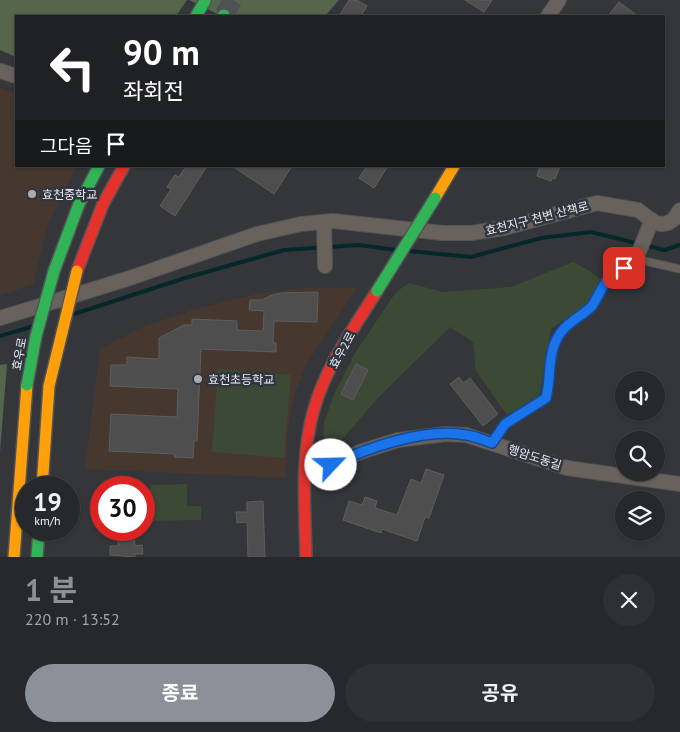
<!DOCTYPE html>
<html lang="ko">
<head>
<meta charset="utf-8">
<style>
  :root { --surface:#27282c; --page:#2f3034; --text:#f1f3f6; --muted:#a4a6a9; --line:#434448; --accent:#8c9099 }
  body { margin:0; font-family:"PT Sans","Noto Sans KR",sans-serif; background:var(--page); color:var(--text); height:100vh; display:flex; flex-direction:column; font-size:19px; white-space:nowrap }
  * { box-sizing:border-box; margin:0 }
  p { font-size:16px; color:var(--muted) }
  .icon { flex:none; width:28px; height:28px; fill:none; stroke:currentColor; stroke-width:2; stroke-linecap:round; stroke-linejoin:round }
  .map { position:relative; height:557px; overflow:hidden }
  .drawer { display:flex; flex-direction:column; background:var(--surface); flex:1 }
  .drawer>* { flex:none }
  .banner { position:absolute; left:15px; top:15px; width:650px; height:152px; border-radius:0px; box-shadow:0 1px 4px #0004,0 0 0 1px var(--line); background:#202124; color:#fff; overflow:hidden }
  .buttons { position:absolute; left:615px; top:371px; display:grid; gap:10px }
  .buttons a { display:grid; place-items:center; width:50px; height:50px; border-radius:50%; background:var(--surface); box-shadow:0 1px 4px #0004,0 0 0 1px var(--line); font-size:25px }
  .speed { position:absolute; left:15px; top:476px; display:flex; gap:10px; font-size:25px; font-weight:700; text-align:center }
  .speed>* { display:grid; place-content:center; width:65px; height:65px; border-radius:50%; background:var(--surface); box-shadow:0 1px 4px #0004,0 0 0 1px var(--line); line-height:1 }
  .speed small { font-size:12px; font-weight:400 }
  .speed .limit { border:8px solid #d22; background:#fff; color:#111 }
  .pin { position:absolute; display:grid; place-items:center; width:42px; height:42px; color:#fff; margin:-21px; border-radius:10px; box-shadow:0 2px 8px #0006 }
  .me { position:absolute; width:55px; margin:-28px; rotate:66deg; stroke-linejoin:round; filter:drop-shadow(0 0 4px #0008) }
  .turn { display:flex; align-items:center; gap:18px; height:105px; padding:0 25px; font-size:22px }
  .turn .icon { width:65px; height:65px; stroke-width:2.5 }
  .turn b { display:block; font-size:35px; line-height:42px }
  .then { display:flex; align-items:center; height:48px; padding:0 25px; background:#0003; gap:10px; font-size:19px }
  .round { display:grid; place-items:center; flex:none; width:52px; height:52px; border-radius:26px; background:var(--page) }
  .overview { display:flex; align-items:center; justify-content:space-between; height:85px; padding:0 25px }
  h1 { font-size:30px; font-weight:700; line-height:38px; color:var(--accent) }
  .action { display:flex; gap:10px; margin-top:auto; padding:10px 25px }
  .action a { flex:1; height:58px; border-radius:30px; background:var(--accent); color:#fff; font-size:20px; font-weight:700; line-height:58px; text-align:center }
  .action a+a { background:var(--page); color:var(--text) }
  .map>svg:first-child { display:block }
</style>
</head>
<body>
<div class="map">
<svg width="680" height="557" viewBox="0 0 680 557">
  <rect width="100%" height="100%" fill="#34363a"/>
  <g fill="#46382f">
    <path d="M0 88 16 93V166H77L49 221 33 284 0 296Z"/>
    <path d="M307 288H357L305 366 295 393 288 429 286 478 85 469 100 349 142 327 195 309 261 293Z"/>
  </g>
  <g fill="#3c4935">
    <path d="M573 262 590 271 600 279 587 308 574 313 551 329 539 399 507 415 476 371 473 342 450 327 377 399 334 449 326 454 323 446 324 422 335 392 355 353 396 292 409 283 443 292 511 287Z"/>
    <path d="M218 369 291 375 284 458 212 452Z"/>
    <path d="M187 484V506H201V520L151 521 150 485Z"/>
  </g>
  <g fill="#56664d">
    <path d="M0 0H187L176 16H16V57L0 50Z"/>
    <path d="M189 0H339L325 16H221Z"/>
    <path d="M7 364 0 452V365Z"/>
  </g>
  <g fill="none" stroke-linecap="round" stroke-linejoin="round">
    <g stroke="#062729" stroke-width="4">
      <path d="M409 251 471 257 541 238 591 232 664 250 680 245"/>
      <path d="M71 315 185 278 284 250 358 245 397 250"/>
      <path d="M0 336 34 326"/>
    </g>
  </g>
  <g fill="#4e4e4f" stroke="#5e5e5e">
    <path d="M349 0H357L367 6 361 16H339Z"/>
    <path d="M465 0H492L484 12Z"/>
    <path d="M619 2 638 16H608Z"/>
    <path d="M186 166H207L175 216 160 206 171 189 167 187 175 175 179 177Z"/>
    <path d="M232 166H292L274 194Z"/>
    <path d="M367 166H388L374 188 359 178Z"/>
    <path d="M540 166H560L555 179 552 178 551 181 537 176Z"/>
    <path d="M318 292 317 322 274 321 273 343H276V352L201 349 197 441H194L193 458 175 457V454L109 451 111 414 177 417 178 389 110 386 111 365H127V357L159 359V338L184 325H192V319L237 321V330L263 331 264 311 249 310 250 300H262L272 295 282 293Z"/>
    <path d="M356 364 368 370 353 400 341 394Z"/>
    <path d="M459 377 463 383 470 378 498 414 483 426 450 384Z"/>
    <path d="M426 469 444 475 429 518 425 517 417 541 382 529 381 533 343 520 349 501 362 505 365 497 377 501 375 508 397 515 411 479 421 483Z"/>
    <path d="M263 501 265 557H248L247 522 237 523 236 512H247V502Z"/>
    <path d="M118 530H134L135 546 142 545 143 554H135V557L110 555V546H118Z"/>
  </g>
  <g fill="none" stroke-linecap="round" stroke-linejoin="round">
    <path stroke="#4f5155" stroke-width="19" stroke-dasharray="19 9" stroke-linecap="butt" d="M224 15 233 0"/>
    <defs>
      <path id="lane" d="M492 443 500 429 505 424 546 398 552 348 555 340 574 318 590 307 604 282 614 273 636 259 680 269"/>
      <g id="street">
        <path d="M548 16 559 0"/>
        <path d="M0 71 16 76"/>
        <path d="M324 222 325 266"/>
        <path d="M636 259 652 220"/>
        <path d="M0 318 130 278 257 234 301 224 333 221 443 233H471L504 228 597 203 638 210 655 223 662 224 668 223 674 219 680 210"/>
        <path d="M306 470 331 465 360 452 398 440 446 434 466 435 567 468 680 484"/>
      </g>
      <g id="fast">
        <path d="M196 16 205 1"/>
        <path d="M223 16 224 15"/>
        <path d="M54 271 79 204 99 166"/>
        <path d="M37 557 39 530"/>
      </g>
      <g id="slow">
        <path d="M435 198 454 166"/>
        <path d="M42 488 49 386"/>
        <path d="M14 557 27 385"/>
      </g>
      <g id="jam">
        <path d="M77 271 103 204 124 166"/>
        <path d="M306 557C305 508 300 457 314 409 326 366 354 328 377 291"/>
      </g>
    </defs>
    <use href="#lane" stroke="#525356" stroke-width="9"/>
    <use href="#street" stroke="#525356" stroke-width="16"/>
    <use href="#fast" stroke="#525356" stroke-width="14"/>
    <use href="#slow" stroke="#525356" stroke-width="14"/>
    <use href="#jam" stroke="#525356" stroke-width="14"/>
    <use href="#lane" stroke="#69625c" stroke-width="7"/>
    <use href="#street" stroke="#69625c" stroke-width="14"/>
    <use href="#fast" stroke="#30b455" stroke-width="11"/>
    <use href="#slow" stroke="#ff9f0a" stroke-width="11"/>
    <use href="#jam" stroke="#e5322d" stroke-width="11"/>
    <defs>
      <g id="fast-bridge">
        <path d="M377 291 435 198"/>
        <path d="M27 385 36 336 54 271"/>
      </g>
      <path id="slow-bridge" d="M49 386 77 271"/>
    </defs>
    <use href="#fast-bridge" stroke="#525356" stroke-width="14" stroke-linecap="butt"/>
    <use href="#slow-bridge" stroke="#525356" stroke-width="14" stroke-linecap="butt"/>
    <use href="#fast-bridge" stroke="#30b455" stroke-width="11"/>
    <use href="#slow-bridge" stroke="#ff9f0a" stroke-width="11"/>
  </g>
  <g fill="none" stroke-linecap="round" stroke-linejoin="round">
    <defs>
      <path id="route" d="M331 465C367 448 426 427 466 435 475 436 484 440 492 443L505 424 546 398C552 375 546 351 562 331 571 320 585 314 592 306 603 289 603 278 624 268"/>
    </defs>
    <use href="#route" stroke="#114b97" stroke-width="12"/>
    <use href="#route" stroke="#1a73e8" stroke-width="9"/>
  </g>
  <g fill="#a9acb1" stroke="#30353e" stroke-width="2">
    <circle cx="32" cy="194" r="5"/>
    <circle cx="198" cy="379" r="5"/>
  </g>
  <g text-anchor="middle" dominant-baseline="central" stroke-width="5" stroke-linejoin="round" paint-order="stroke">
    <g font-size="12" fill="#e8ebf1" stroke="#30353e" text-anchor="start">
      <text x="42" y="194">효천중학교</text>
      <text x="208" y="379">효천초등학교</text>
    </g>
    <g font-size="12" fill="#e8ebf1" stroke="#30353e">
      <text transform="translate(537 218) rotate(-14)">효천지구 천변 산책로</text>
      <text transform="translate(342 350) rotate(-61)">효우2로</text>
      <text transform="translate(19 354) rotate(-80)">효우로</text>
      <text transform="translate(535 457) rotate(18)">행암도동길</text>
    </g>
  </g>
</svg>
<div class="buttons">
<a><svg class="icon" aria-label="sound" viewBox="0 0 24 24"><path d="M4 9h4l5-4v14l-5-4H4zM17 9q2 3 0 6"/></svg></a>
<a><svg class="icon" aria-label="search" viewBox="0 0 24 24"><circle cx="10" cy="10" r="6"/><path d="M15 15l6 6"/></svg></a>
<a><svg class="icon" aria-label="layers" viewBox="0 0 24 24"><path d="M12 4l9 5-9 5-9-5zM3 14l9 5 9-5"/></svg></a>
</div>
<div class="speed"><div>19<small>km/h</small></div><div class="limit">30</div></div>
<div class="pin" style="left:624px;top:268px;background:#d93025"><svg class="icon" aria-label="arrive" viewBox="0 0 24 24"><path d="M6 21V4h12l-3 4 3 4H6"/></svg></div>
<svg class="me" style="left:331px;top:465px" viewBox="-20 -20 40 40"><circle r="19" fill="#fff"/><path d="M0-13L10 11 0 6-10 11z" fill="#1a73e8"/></svg>
<div class="banner">
<div class="turn"><svg class="icon" aria-label="left" viewBox="0 0 24 24"><path d="M17 20v-9H6M10 6l-5 5 5 5"/></svg><div><b>90 m</b>좌회전</div></div>
<div class="then">그다음<svg class="icon" aria-label="arrive" viewBox="0 0 24 24"><path d="M6 21V4h12l-3 4 3 4H6"/></svg></div>
</div>
</div>
<section class="drawer">
<div class="overview"><div><h1>1 분</h1><p>220 m · 13:52</p></div><a class="round"><svg class="icon" aria-label="close" viewBox="0 0 24 24"><path d="M6 6l12 12M18 6L6 18"/></svg></a></div>
<div class="action"><a>종료</a><a>공유</a></div>
</section>
</body>
</html>
